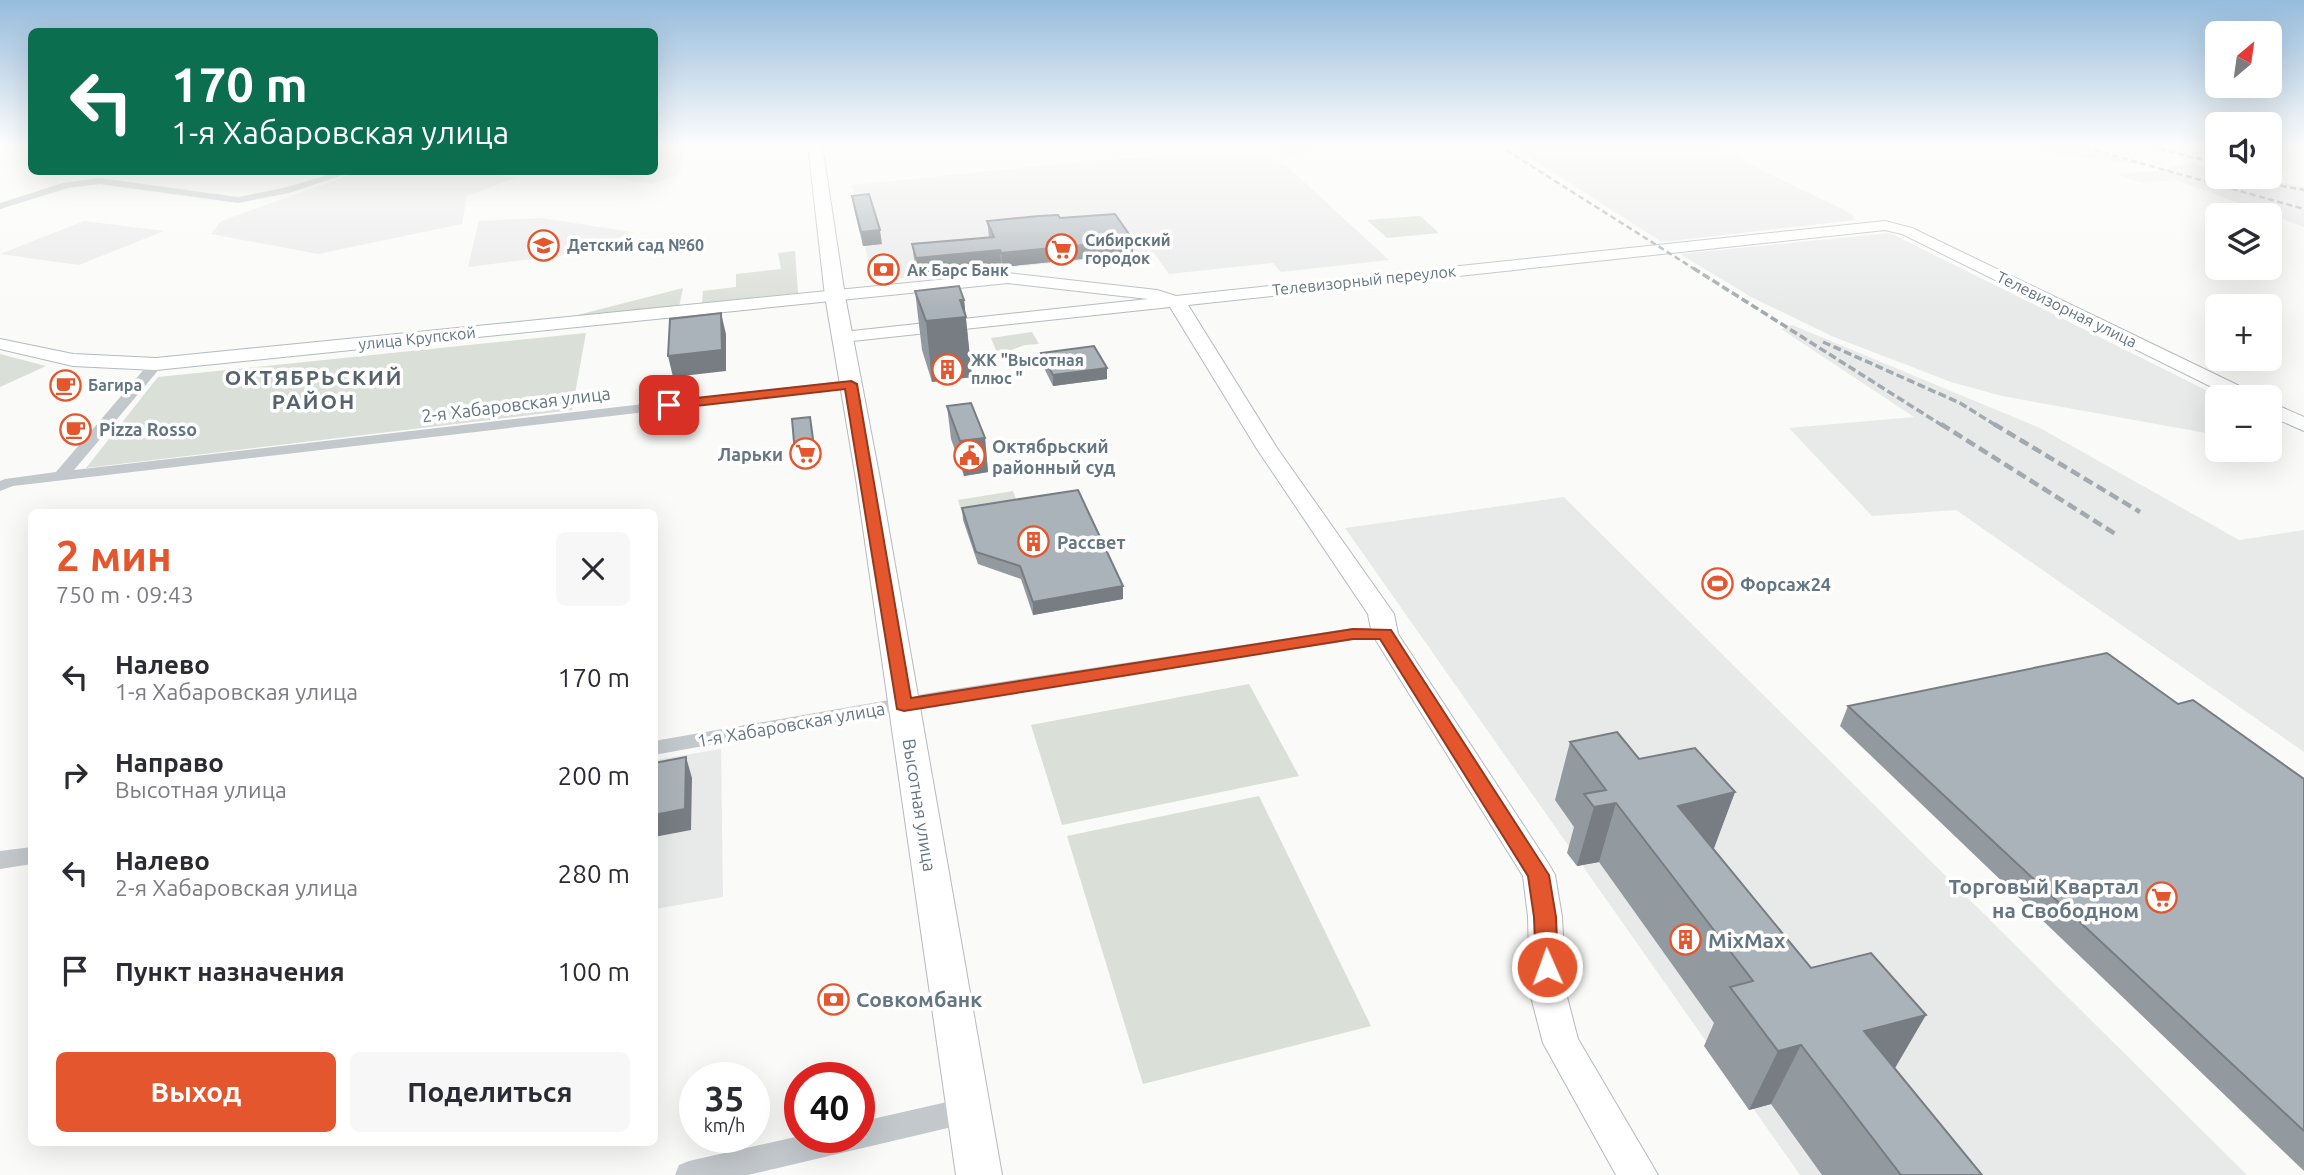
<!DOCTYPE html>
<html lang="ru">
<head>
<meta charset="utf-8">
<style>
  :root { --surface:#fff; --page:#f7f7f7; --text:#2b2b33; --muted:#7c7c81; --accent:#e4572e }
  body { margin:0; font-family:Ubuntu,sans-serif; background:var(--page); color:var(--text); height:100vh; display:flex; flex-direction:column; font-size:26px; white-space:nowrap }
  * { box-sizing:border-box; margin:0 }
  p { font-size:23px; color:var(--muted) }
  .icon { flex:none; width:38px; height:38px; fill:none; stroke:currentColor; stroke-width:2; stroke-linecap:round; stroke-linejoin:round }
  .map { position:relative; flex:1; overflow:hidden }
  .drawer { position:absolute; left:28px; top:509px; width:630px; height:637px; display:flex; flex-direction:column; background:var(--surface); border-radius:10px; box-shadow:0 7px 28px #0002 }
  .drawer>* { flex:none }
  .top-card { position:absolute; left:28px; top:28px; width:630px; height:147px; border-radius:10px; box-shadow:0 7px 28px #0002; background:#0b6e4f; color:#fff; overflow:hidden }
  .needle { width:46px; rotate:29deg }
  .fabs { position:absolute; left:2205px; top:21px; display:grid; gap:14px }
  .fabs a { display:grid; place-items:center; width:77px; height:77px; border-radius:10px; background:var(--surface); box-shadow:0 7px 28px #0002; font-size:35px }
  .speed { position:absolute; left:679px; top:1062px; display:flex; gap:14px; font-size:35px; font-weight:700; text-align:center }
  .speed>* { display:grid; place-content:center; width:91px; height:91px; border-radius:50%; background:var(--surface); box-shadow:0 7px 28px #0002; line-height:1 }
  .speed small { font-size:18px; font-weight:400 }
  .speed .limit { border:10px solid #d22; background:#fff; color:#111 }
  .pin { position:absolute; display:grid; place-items:center; width:60px; height:60px; color:#fff; margin:-30px; border-radius:14px; box-shadow:0 4px 10px #0006 }
  .me { position:absolute; width:77px; margin:-38px; rotate:358deg; stroke-linejoin:round; filter:drop-shadow(0 0 5px #0008) }
  .turn { display:flex; align-items:center; gap:24px; height:147px; padding:0 28px; font-size:32px }
  .turn .icon { width:91px; height:91px; stroke-width:2.5 }
  .turn b { display:block; font-size:49px; line-height:60px }
  .round { display:grid; place-items:center; flex:none; width:74px; height:74px; border-radius:10px; background:var(--page) }
  .headline { display:flex; align-items:center; justify-content:space-between; height:119px; padding:0 28px }
  h1 { font-size:42px; font-weight:700; line-height:52px; color:var(--accent) }
  .button { display:flex; gap:14px; margin-top:auto; padding:14px 28px }
  .button a { flex:1; height:80px; border-radius:10px; background:var(--accent); color:#fff; font-size:28px; font-weight:700; line-height:80px; text-align:center }
  .button a+a { background:var(--page); color:var(--text) }
  ul { padding:0; list-style:none }
  li { display:flex; align-items:center; gap:21px; height:98px; padding:0 28px }
  li div { flex:1 }
  li b { display:block; font-size:26px }
  li em { font-style:normal }
  .map>svg:first-child { display:block }
</style>
</head>
<body>
<div class="map">
<svg width="2304" height="1175" viewBox="0 0 2304 1175">
  <rect width="100%" height="100%" fill="#fafaf8"/>
  <g fill="#e8e9e9">
    <path d="M655 145H703L698 150 685 151 678 175 652 184 573 172H654Z"/>
    <path d="M1271 145H1378L1305 152 1297 156 1281 153Z"/>
    <path d="M1510 145H1669L1721 150 1852 214 1855 220 1662 242Z"/>
    <path d="M1995 145H2063L2145 164H2132Z"/>
    <path d="M1246 150 1271 157 1290 169 1389 260 1281 272 1273 263 1169 274 1154 253 884 280 872 278 852 185 1079 162Z"/>
    <path d="M2191 163 2217 169V177H2255L2304 187V227L2176 180 2142 183 2117 174 2157 171Z"/>
    <path d="M358 172H477L515 178 467 196 462 224 318 254 211 234 221 221Z"/>
    <path d="M542 218 631 232 614 240V249L468 267 479 221Z"/>
    <path d="M84 221 164 231 79 265 0 254Z"/>
    <path d="M1890 233 2220 397H2217V435L2002 396 1951 382 1834 337 1751 297 1680 254Z"/>
    <path d="M1792 325 2040 428 2239 540 2304 530V752L1956 510 1872 516 1789 428 1914 417 1781 329Z"/>
    <path d="M1564 497 2247 1175H1800L1345 528Z"/>
    <path d="M721 749 723 897 655 909V760Z"/>
  </g>
  <g fill="#dadfd7">
    <path d="M1420 216 1439 233 1387 238 1367 220Z"/>
    <path d="M795 251 798 293 702 303 703 291 736 287V274L781 269 778 253Z"/>
    <path d="M683 288 679 307 566 318Z"/>
    <path d="M1032 332 1039 344 1025 345 998 355 991 338Z"/>
    <path d="M586 333 572 410 86 468 158 377Z"/>
    <path d="M0 354 46 366 0 387Z"/>
    <path d="M1013 491 1019 507 963 516 958 500Z"/>
    <path d="M1249 684 1299 776 1062 825 1031 725Z"/>
    <path d="M1259 796 1371 1026 1143 1084 1067 836Z"/>
  </g>
  <g fill="none" stroke-linecap="round" stroke-linejoin="round">
    <defs>
      <g id="secondary">
        <path d="M1885 221 1912 228 2254 393 2257 397H2232L1902 234 1885 230 1188 305 1277 448 1394 614 1398 634 1550 866 1555 875 1562 917 1566 993 1578 1039 1658 1175H1616L1543 1043 1530 993 1528 917 1523 876 1372 634 1368 614 1257 449 1170 307 843 342 834 337 843 332 1148 299 1008 283 156 370 73 366 0 349V339L73 354 156 358 1008 273 1157 290 1176 296Z"/>
        <path d="M2270 402 2304 417V431L2270 416Z"/>
      </g>
      <path id="primary" d="M808 145H822L845 296 880 479 1002 1175H956L856 479 825 296Z"/>
    </defs>
    <use href="#secondary" stroke="#b3babf" stroke-width="2"/>
    <use href="#primary" stroke="#b5babe" stroke-width="2"/>
    <g fill="#c3c8cc" fill-rule="evenodd">
      <path d="M338 172H352L289 193 238 203 99 184 68 188 0 209V203L63 183 99 178 238 197 283 188Z"/>
      <path d="M156 360 161 361V367L74 470 851 380 858 384 851 388 13 486 0 491V481L5 479 56 472 151 361Z"/>
      <path d="M1353 628H1385L1394 634 1385 640H1353L941 703 654 755V741L941 691Z"/>
      <path d="M32 847V864L0 869V851Z"/>
      <path d="M969 1097 979 1101 983 1110 979 1119 969 1123 748 1175H675L679 1165 689 1161 800 1136 859 1138V1122Z"/>
    </g>
    <use href="#secondary" fill="#fff" fill-rule="evenodd"/>
    <use href="#primary" fill="#fff" fill-rule="evenodd"/>
    <g stroke="#a2aab0" stroke-width="2.5" stroke-dasharray="6 3.5" stroke-linecap="butt">
      <path d="M1498 145 1696 270"/>
      <path d="M1685 145 1718 148"/>
      <path d="M2076 145 2304 209"/>
      <path d="M2141 145 2217 163"/>
      <path d="M2234 177 2304 190"/>
    </g>
    <g stroke="#a2aab0" stroke-width="3.5" stroke-dasharray="8 3.5" stroke-linecap="butt">
      <path d="M1693 268 1943 426"/>
      <path d="M1823 342 1960 403 1997 426"/>
    </g>
    <g stroke="#a2aab0" stroke-width="4.5" stroke-dasharray="10 5" stroke-linecap="butt">
      <path d="M1941 424 2117 535"/>
      <path d="M1994 424 2140 512"/>
    </g>
  </g>
  <g fill="#929a9f">
    <path d="M852 196 882 244 863 246 854 209Z"/>
    <path d="M1060 218 1133 254 1002 267 1001 265 918 273 914 259 912 244 989 237 987 221Z"/>
    <path d="M915 291 964 300 972 377 932 382 922 350Z"/>
    <path d="M1041 353 1107 379 1053 386 1042 364Z"/>
    <path d="M947 406 985 438 988 472 964 476 951 439Z"/>
    <path d="M962 508 1123 599 1033 615 1021 579 978 564 963 520Z"/>
    <path d="M2178 704 2304 779V1171L1840 726 1848 706Z"/>
    <path d="M1570 742 1639 759 1735 792 1713 849 1982 1175H1822L1771 1104 1749 1110 1704 1046 1714 1023 1599 862 1577 866 1567 853 1574 827 1555 800Z"/>
  </g>
  <g fill="#777d82">
    <path d="M880 230 882 244 863 246 861 232Z"/>
    <path d="M1133 240V254L1002 267 1001 253Z"/>
    <path d="M1000 250 1001 265 918 273 916 258Z"/>
    <path d="M960 300H964L972 377 932 382 926 321Z"/>
    <path d="M721 313 726 334V371L673 377 668 356Z"/>
    <path d="M1107 368V379L1053 386V375Z"/>
    <path d="M810 417 816 457 797 459 794 442Z"/>
    <path d="M985 438 988 472 964 476 960 441Z"/>
    <path d="M1123 586V599L1033 615V602Z"/>
    <path d="M686 757 692 778 691 830 654 837V815Z"/>
    <path d="M1735 792 1713 851 1678 806Z"/>
    <path d="M1616 803 1599 862 1577 866 1594 807Z"/>
    <path d="M1926 1015 1891 1075 1864 1031Z"/>
    <path d="M1801 1045 1771 1104 1749 1110 1778 1051Z"/>
  </g>
  <g fill="#aab3b9" stroke="#777d82" stroke-width="2">
    <path d="M869 194 880 230 861 232 852 196Z"/>
    <path d="M1115 214 1133 240 1001 253 1000 250 916 258 912 244 994 237 987 221 1039 216 1058 215 1060 218Z"/>
    <path d="M959 286 964 300H960L966 317 926 321 915 291Z"/>
    <path d="M721 313 722 350 668 356 670 319Z"/>
    <path d="M1094 346 1107 368 1053 375 1041 353Z"/>
    <path d="M971 403 985 438 960 441 947 406Z"/>
    <path d="M810 417 813 439 794 442 792 419Z"/>
    <path d="M1078 490 1123 586 1033 602 1020 566 976 552 962 508Z"/>
    <path d="M2107 653 2178 704 2193 700 2304 779V1131L1848 706Z"/>
    <path d="M1617 732 1639 759 1695 748 1735 792 1678 806 1811 968 1871 953 1926 1015 1864 1031 1982 1175H1901L1801 1045 1778 1051 1730 987 1753 981 1616 803 1594 807 1584 794 1606 790 1570 742Z"/>
    <path d="M686 757 685 809 654 815V763Z"/>
  </g>
  <linearGradient id="sky" x2="0" y2="1"><stop stop-color="#96bcdc"/><stop offset="0.47" stop-color="#fdfdfc"/><stop offset="1" stop-color="#fdfdfc" stop-opacity="0"/></linearGradient>
  <rect width="2304" height="309" fill="url(#sky)"/>
  <path fill="#e4572e" stroke="#94391e" stroke-width="2" d="M851 381 857 384 911 698 1353 629 1391 630 1549 875 1556 917 1558 967 1555 974 1547 977 1539 974 1536 967 1534 917 1528 876 1380 639H1353L904 711 897 709 845 389 669 409 662 405 669 401Z"/>
  <defs>
    <symbol id="school-ring" viewBox="-11 -11 22 22"><circle r="9.5" fill="#fff" stroke="#e4572e" stroke-width="1.5"/><path d="M0-5L7-2L0 1L-7-2ZM-4 1L0 2.5L4 1V4Q0 6-4 4Z" fill="#e4572e"/></symbol>
    <symbol id="supermarket-ring" viewBox="-11 -11 22 22"><circle r="9.5" fill="#fff" stroke="#e4572e" stroke-width="1.5"/><path d="M-6-5.5h2.5l.6 2H6L4.5 2H-2.5L-4.4-4H-6ZM-1.5 3.2a1.3 1.3 0 1 0 .1 0ZM3 3.2a1.3 1.3 0 1 0 .1 0Z" fill="#e4572e"/></symbol>
    <symbol id="bank-ring" viewBox="-11 -11 22 22"><circle r="9.5" fill="#fff" stroke="#e4572e" stroke-width="1.5"/><path d="M-6-4H6V4H-6ZM0-2.3a2.3 2.3 0 1 0 0 4.6a2.3 2.3 0 1 0 0-4.6Z" fill="#e4572e"/></symbol>
    <symbol id="building-ring" viewBox="-11 -11 22 22"><circle r="9.5" fill="#fff" stroke="#e4572e" stroke-width="1.5"/><path d="M-4-6H4V6H1V3H-1V6H-4ZM-2.5-4.3h1.7v1.8h-1.7ZM.8-4.3h1.7v1.8H.8ZM-2.5-1h1.7V.8h-1.7ZM.8-1h1.7V.8H.8Z" fill="#e4572e"/></symbol>
    <symbol id="cafe-ring" viewBox="-11 -11 22 22"><circle r="9.5" fill="#fff" stroke="#e4572e" stroke-width="1.5"/><path d="M-5.5-4.5H6V0H3Q3 3.5 0 3.5H-2.5Q-5.5 3.5-5.5 0ZM3-3.2v2h1.7v-2ZM-6 4.5H4V6H-6Z" fill="#e4572e"/></symbol>
    <symbol id="civic-ring" viewBox="-11 -11 22 22"><circle r="9.5" fill="#fff" stroke="#e4572e" stroke-width="1.5"/><path d="M-.6-6.5H3V-4.5H.6V-3L4-1V1h2V6H-6V1h2V-1L-.6-3ZM-1.2 2.5V6h2.4V2.5Z" fill="#e4572e"/></symbol>
    <symbol id="stadium-ring" viewBox="-11 -11 22 22"><circle r="9.5" fill="#fff" stroke="#e4572e" stroke-width="1.5"/><path d="M0-5a6.5 5 0 1 0 0 10a6.5 5 0 1 0 0-10ZM-3.5-1.8h7v3.6h-7Z" fill="#e4572e"/></symbol>
  </defs>
  <g fill-rule="evenodd">
    <use href="#school-ring" x="526" y="228" width="35" height="35"/>
    <use href="#supermarket-ring" x="1044" y="232" width="35" height="35"/>
    <use href="#bank-ring" x="866" y="252" width="35" height="35"/>
    <use href="#building-ring" x="930" y="352" width="35" height="35"/>
    <use href="#cafe-ring" x="48" y="368" width="35" height="35"/>
    <use href="#cafe-ring" x="58" y="412" width="35" height="35"/>
    <use href="#supermarket-ring" x="788" y="436" width="35" height="35"/>
    <use href="#civic-ring" x="952" y="438" width="35" height="35"/>
    <use href="#building-ring" x="1016" y="524" width="35" height="35"/>
    <use href="#stadium-ring" x="1700" y="566" width="35" height="35"/>
    <use href="#supermarket-ring" x="2144" y="880" width="35" height="35"/>
    <use href="#building-ring" x="1668" y="922" width="35" height="35"/>
    <use href="#bank-ring" x="816" y="982" width="35" height="35"/>
  </g>
  <g text-anchor="middle" dominant-baseline="central" stroke-width="7" stroke-linejoin="round" paint-order="stroke">
    <g font-size="16" font-weight="bold" fill="#657683" stroke="#fff" text-anchor="start">
      <text x="1085" y="240">Сибирский<tspan x="1085" dy="18">городок</tspan></text>
      <text x="567" y="245">Детский сад №60</text>
      <text x="907" y="270">Ак Барс Банк</text>
      <text x="971" y="360">ЖК "Высотная<tspan x="971" dy="18">плюс "</tspan></text>
      <text x="88" y="385">Багира</text>
    </g>
    <g font-size="16" fill="#657683" stroke="#fff">
      <text transform="translate(1364 280) rotate(-6)">Телевизорный переулок</text>
      <text transform="translate(2067 309) rotate(26)">Телевизорная улица</text>
      <text transform="translate(417 338) rotate(-6)">улица Крупской</text>
    </g>
    <g font-size="18" fill="#657683" stroke="#fff">
      <text transform="translate(516 404) rotate(-7)">2-я Хабаровская улица</text>
      <text transform="translate(791 724) rotate(-10)">1-я Хабаровская улица</text>
      <text transform="translate(920 805) rotate(81)">Высотная улица</text>
    </g>
    <g font-size="18" font-weight="bold" fill="#657683" stroke="#fff" text-anchor="start">
      <text x="99" y="429">Pizza Rosso</text>
      <text x="992" y="446">Октябрьский<tspan x="992" dy="21">районный суд</tspan></text>
      <text x="783" y="454" text-anchor="end">Ларьки</text>
      <text x="1057" y="542">Рассвет</text>
      <text x="1740" y="584">Форсаж24</text>
    </g>
    <g font-size="21" font-weight="bold" letter-spacing="2" fill="#57646e" stroke="#fff">
      <text x="314" y="377">ОКТЯБРЬСКИЙ<tspan x="314" dy="24">РАЙОН</tspan></text>
    </g>
    <g font-size="21" font-weight="bold" fill="#657683" stroke="#fff" text-anchor="start">
      <text x="2139" y="886" text-anchor="end">Торговый Квартал<tspan x="2139" dy="24">на Свободном</tspan></text>
      <text x="1708" y="940">MixMax</text>
      <text x="856" y="999">Совкомбанк</text>
    </g>
  </g>
</svg>
<div class="fabs">
<a><svg class="needle" viewBox="-14 -14 28 28"><path d="M0-13l5 13h-10z" fill="#e53935"/><path d="M0 13l5-13h-10z" fill="#7c7c81"/></svg></a>
<a><svg class="icon" aria-label="sound" viewBox="0 0 24 24"><path d="M4 9h4l5-4v14l-5-4H4zM17 9q2 3 0 6"/></svg></a>
<a><svg class="icon" aria-label="layers" viewBox="0 0 24 24"><path d="M12 4l9 5-9 5-9-5zM3 14l9 5 9-5"/></svg></a>
<a>+</a>
<a>−</a>
</div>
<div class="speed"><div>35<small>km/h</small></div><div class="limit">40</div></div>
<div class="pin" style="left:669px;top:405px;background:#d93025"><svg class="icon" aria-label="arrive" viewBox="0 0 24 24"><path d="M6 21V4h12l-3 4 3 4H6"/></svg></div>
<svg class="me" style="left:1547px;top:967px" viewBox="-20 -20 40 40"><circle r="17" fill="#e4572e" stroke="#fff" stroke-width="3"/><path d="M0-11L8 9 0 5-8 9z" fill="#fff"/></svg>
<div class="top-card">
<div class="turn"><svg class="icon" aria-label="left" viewBox="0 0 24 24"><path d="M17 20v-9H6M10 6l-5 5 5 5"/></svg><div><b>170 m</b>1-я Хабаровская улица</div></div>
</div>
<section class="drawer">
<div class="headline"><div><h1>2 мин</h1><p>750 m · 09:43</p></div><a class="round"><svg class="icon" aria-label="close" viewBox="0 0 24 24"><path d="M6 6l12 12M18 6L6 18"/></svg></a></div>
<ul>
<li><svg class="icon" aria-label="left" viewBox="0 0 24 24"><path d="M17 20v-9H6M10 6l-5 5 5 5"/></svg><div><b>Налево</b><p>1-я Хабаровская улица</p></div><em>170 m</em></li>
<li><svg class="icon" aria-label="right" viewBox="0 0 24 24"><path d="M7 20v-9h11M14 6l5 5-5 5"/></svg><div><b>Направо</b><p>Высотная улица</p></div><em>200 m</em></li>
<li><svg class="icon" aria-label="left" viewBox="0 0 24 24"><path d="M17 20v-9H6M10 6l-5 5 5 5"/></svg><div><b>Налево</b><p>2-я Хабаровская улица</p></div><em>280 m</em></li>
<li><svg class="icon" aria-label="arrive" viewBox="0 0 24 24"><path d="M6 21V4h12l-3 4 3 4H6"/></svg><div><b>Пункт назначения</b></div><em>100 m</em></li>
</ul>
<div class="button"><a>Выход</a><a>Поделиться</a></div>
</section>
</div>
</body>
</html>
